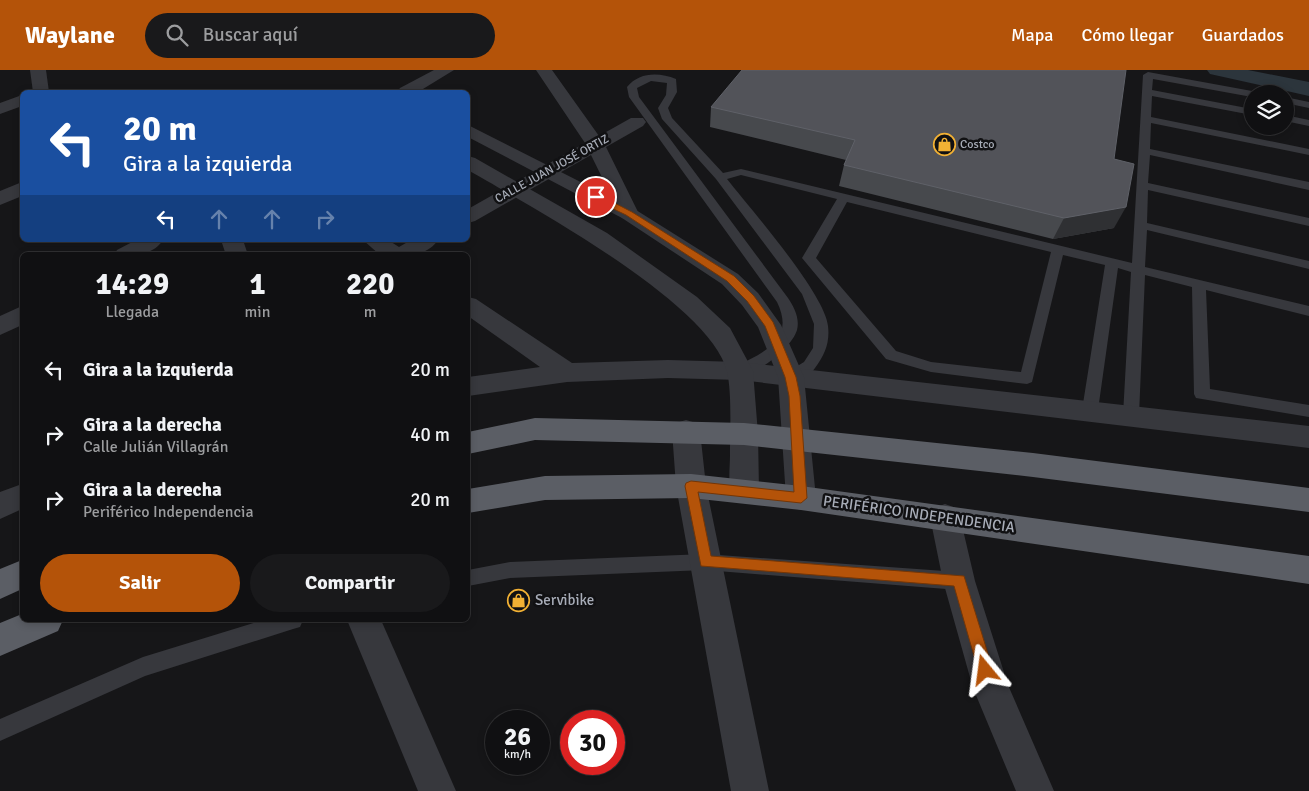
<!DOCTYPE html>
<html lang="es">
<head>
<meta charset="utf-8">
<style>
  :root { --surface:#101012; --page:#19191b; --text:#f1f3f6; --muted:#9c9d9f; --line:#303032; --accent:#b45309 }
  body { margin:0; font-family:Signika,sans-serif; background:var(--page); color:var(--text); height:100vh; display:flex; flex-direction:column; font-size:19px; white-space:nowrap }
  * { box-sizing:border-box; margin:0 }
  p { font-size:16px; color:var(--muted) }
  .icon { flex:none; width:28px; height:28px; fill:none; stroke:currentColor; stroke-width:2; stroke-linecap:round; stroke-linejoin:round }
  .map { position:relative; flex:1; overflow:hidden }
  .details { position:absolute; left:20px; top:182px; width:450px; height:370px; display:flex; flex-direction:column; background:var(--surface); border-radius:8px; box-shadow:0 2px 8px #0003,0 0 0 1px var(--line) }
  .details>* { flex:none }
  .hud { position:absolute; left:20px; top:20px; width:450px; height:152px; border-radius:8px; box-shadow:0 2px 8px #0003,0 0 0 1px var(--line); background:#1a4fa0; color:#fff; overflow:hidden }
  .tools { position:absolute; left:1244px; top:15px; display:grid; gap:10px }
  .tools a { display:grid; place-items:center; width:50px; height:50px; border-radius:50%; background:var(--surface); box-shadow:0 2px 8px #0003,0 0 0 1px var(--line); font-size:25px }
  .speed { position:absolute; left:485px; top:640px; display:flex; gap:10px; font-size:25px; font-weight:700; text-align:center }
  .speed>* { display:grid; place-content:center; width:65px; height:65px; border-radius:50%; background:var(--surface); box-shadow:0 2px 8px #0003,0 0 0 1px var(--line); line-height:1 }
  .speed small { font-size:12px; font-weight:400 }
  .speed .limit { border:8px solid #d22; background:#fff; color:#111 }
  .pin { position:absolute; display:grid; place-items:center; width:42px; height:42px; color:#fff; margin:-21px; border:2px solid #fff; border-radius:50%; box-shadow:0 1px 5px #0007 }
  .me { position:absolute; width:55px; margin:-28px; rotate:344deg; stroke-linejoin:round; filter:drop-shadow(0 0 4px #0008) }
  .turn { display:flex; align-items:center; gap:18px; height:105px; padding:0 20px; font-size:22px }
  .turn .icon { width:65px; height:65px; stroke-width:2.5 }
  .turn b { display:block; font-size:35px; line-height:42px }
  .lanes { display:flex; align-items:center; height:48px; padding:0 20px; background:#0003; justify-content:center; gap:25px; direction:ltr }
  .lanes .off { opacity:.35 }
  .eta { display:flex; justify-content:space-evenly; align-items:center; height:85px; text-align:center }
  .eta b { font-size:30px; font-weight:700; line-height:35px }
  .cta { display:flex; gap:10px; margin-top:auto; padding:10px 20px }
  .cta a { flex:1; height:58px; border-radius:30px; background:var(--accent); color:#fff; font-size:20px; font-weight:700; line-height:58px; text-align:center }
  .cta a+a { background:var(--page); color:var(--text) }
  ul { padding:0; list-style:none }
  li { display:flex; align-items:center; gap:15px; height:65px; padding:0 20px }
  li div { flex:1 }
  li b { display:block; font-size:19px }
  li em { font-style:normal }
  header { display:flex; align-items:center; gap:30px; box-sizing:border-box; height:70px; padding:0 25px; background:var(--accent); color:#fff }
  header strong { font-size:24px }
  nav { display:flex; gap:28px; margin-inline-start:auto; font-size:18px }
  .search { width:350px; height:45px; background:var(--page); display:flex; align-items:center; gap:12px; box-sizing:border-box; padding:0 18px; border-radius:28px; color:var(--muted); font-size:19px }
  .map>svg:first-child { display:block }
</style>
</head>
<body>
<header>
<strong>Waylane</strong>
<div class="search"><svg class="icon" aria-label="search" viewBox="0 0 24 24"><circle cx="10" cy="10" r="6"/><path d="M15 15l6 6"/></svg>Buscar aquí</div>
<nav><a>Mapa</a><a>Cómo llegar</a><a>Guardados</a></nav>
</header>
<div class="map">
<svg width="1309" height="721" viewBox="0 0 1309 721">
  <rect width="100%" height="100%" fill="#161618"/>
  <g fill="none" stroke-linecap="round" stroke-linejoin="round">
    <path fill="#2c353c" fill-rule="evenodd" d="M1207 0H1248L1309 12V26L1210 4Z"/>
    <g fill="#37383d" fill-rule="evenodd">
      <path d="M1148 2 1252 21 1257 24H1252V27L1153 9 1152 20 1252 39V45L1152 26 1151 47 1309 79V85L1151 53 1150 79 1309 112V120L1150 85 1148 113 1309 148V156L1148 120 1147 153 1309 191V199L1147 160 1145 197 1309 236V246L1206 220 1210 319 1309 335V347L1196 328 1194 324 1192 217 1145 205 1139 345 1137 349 1131 351 1125 349 1123 345 1131 202 1118 198 1098 340 1096 344 1090 346 1084 344 1082 340 1105 195 1063 185 1032 312 1027 314 931 302 886 289 802 188 837 129 741 105 727 109C750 138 825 224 828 256 830 272 825 285 815 298 810 306 795 314 786 311L783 307 786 303 804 292 813 278 814 254 802 224 716 109 662 49 658 38 666 25 667 13 651 11 637 18 639 27 788 228C794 237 800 248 797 260 792 278 752 310 735 305L732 301 735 297C763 282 796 271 777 232L629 27 627 17C639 2 659 2 676 9L677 22 668 38 672 48 723 103 741 99 1132 193 1143 5ZM847 132 1051 182 1021 302 931 292 896 281 816 188Z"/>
      <path d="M1285 27 1309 32V38L1285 33Z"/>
      <path d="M1285 45 1309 50V56L1285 51Z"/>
      <path d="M705 484 959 502 966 505 968 511 966 517 959 520 705 500 510 508 468 516V500L510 492Z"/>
      <path d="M263 550H303L300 557 293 559 145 606 0 671V649L143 587Z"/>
    </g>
    <g fill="#37383d" fill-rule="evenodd">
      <path d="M30 0H46L49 22H33Z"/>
      <path d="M536 0H552L599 66 631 48H643L646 52 643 56 606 77 639 144 636 148 629 150 622 148 591 85 475 151 468 153V139L585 73Z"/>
      <path d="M22 25V36L0 44V33Z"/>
      <path d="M22 112V126L0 135V121Z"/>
      <path d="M221 170H243L248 185H226Z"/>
      <path d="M363 170H388L399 177 411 170H438C425 189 401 185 380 185Z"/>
      <path d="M468 227 476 229 572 293 668 290 740 292 1309 356V378L740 310 668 308 567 312 468 326V307L540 297 468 246Z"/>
      <path d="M686 350 696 353 700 361 706 416 769 721H731L676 416 672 361 676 353Z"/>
      <path d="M22 414V439L0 449V422Z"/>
      <path d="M945 434 956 438 960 447 975 511 1008 615 1054 721H1016L973 618 943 511 930 447 934 438Z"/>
      <path d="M347 550H381L456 721H418Z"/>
    </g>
    <g fill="#37383d" fill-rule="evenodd">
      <path d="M434 0H454L418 22H397L400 18Z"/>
      <path d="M468 55 636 140 738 204 758 223 781 255 804 307 816 428 811 437 801 440 791 437 786 428 778 307 758 257 742 235 722 214 622 148 468 67Z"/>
      <path d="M468 86 475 88 607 163 697 227 730 258 753 301 758 364 759 421 754 430 744 433 734 430C727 416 730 400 730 385 730 363 732 322 727 302 712 234 528 135 468 100Z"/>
      <path d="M136 170H163C152 187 132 185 114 185L117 180Z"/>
      <path d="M22 236V255L0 265V246Z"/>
    </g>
    <g fill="#5b5e65" fill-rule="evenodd">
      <path d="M535 348 744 353 1033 383 1309 418V442L1033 407 744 375 535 370 468 384V362Z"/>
      <path d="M691 404 801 416 1309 486V514L801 440 691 428 545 430 468 443V419L545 406Z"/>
      <path d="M22 490V519L0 529V499Z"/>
      <path d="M22 544V550H63L58 561 0 586V553Z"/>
    </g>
  </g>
  <path fill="#47494d" d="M711 37 1114 89V158L1053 169 839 116 844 95 846 90 710 57Z"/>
  <path fill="#2f3033" d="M1126 137 1114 158 1053 169 1064 148Z"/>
  <path fill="#525359" stroke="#5f6168" d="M742 0H1126L1114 89 1134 94 1126 137 1064 148 844 95 855 70 711 37Z"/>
  <path fill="#b45309" stroke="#753606" d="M593 125H599L632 142 734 206 754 226 773 252 796 307 800 326 807 428 801 433 698 422 711 486 964 506 993 600 990 605 985 607 980 605 978 600 954 516 701 496 685 416 686 413 691 411 794 422 789 326 785 307 765 256 747 231 727 211 626 145 593 129Z"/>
  <defs>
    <symbol id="shop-ring" viewBox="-11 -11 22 22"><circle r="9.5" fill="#111113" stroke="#f2b134" stroke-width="1.5"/><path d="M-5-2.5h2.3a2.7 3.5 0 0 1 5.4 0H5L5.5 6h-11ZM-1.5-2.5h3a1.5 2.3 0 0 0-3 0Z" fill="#f2b134"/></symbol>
  </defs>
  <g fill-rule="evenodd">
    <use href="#shop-ring" x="932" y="62" width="25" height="25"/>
    <use href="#shop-ring" x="506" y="518" width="25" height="25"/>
  </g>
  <g text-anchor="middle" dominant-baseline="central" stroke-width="5" stroke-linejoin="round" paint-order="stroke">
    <g font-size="12" fill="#a8adb8" stroke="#111113" text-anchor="start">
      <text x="960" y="74">Costco</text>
    </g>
    <g font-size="12" fill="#a8adb8" stroke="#111113">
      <text transform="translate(552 99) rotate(-29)">CALLE JUAN JOSÉ ORTIZ</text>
    </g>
    <g font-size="15" fill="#a8adb8" stroke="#111113">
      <text transform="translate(919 444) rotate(8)">PERIFÉRICO INDEPENDENCIA</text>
    </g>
    <g font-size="15" fill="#a8adb8" stroke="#111113" text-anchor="start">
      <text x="535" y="530">Servibike</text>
    </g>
  </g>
</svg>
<div class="tools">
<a><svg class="icon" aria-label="layers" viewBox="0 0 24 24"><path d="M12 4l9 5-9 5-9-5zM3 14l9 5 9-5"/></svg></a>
</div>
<div class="speed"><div>26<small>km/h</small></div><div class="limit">30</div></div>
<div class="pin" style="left:596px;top:127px;background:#d93025"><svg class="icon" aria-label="arrive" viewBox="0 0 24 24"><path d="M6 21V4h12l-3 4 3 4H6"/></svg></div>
<svg class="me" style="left:985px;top:600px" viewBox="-20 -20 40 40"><path d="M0-17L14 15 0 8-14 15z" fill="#b45309" stroke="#fff" stroke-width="4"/></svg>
<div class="hud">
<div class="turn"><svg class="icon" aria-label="left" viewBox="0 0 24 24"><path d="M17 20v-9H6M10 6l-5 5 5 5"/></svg><div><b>20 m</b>Gira a la izquierda</div></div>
<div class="lanes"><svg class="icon" aria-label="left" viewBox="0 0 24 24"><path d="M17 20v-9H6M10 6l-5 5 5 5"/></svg><svg class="icon off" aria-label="ahead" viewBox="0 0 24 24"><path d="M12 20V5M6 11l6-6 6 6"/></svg><svg class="icon off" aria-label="ahead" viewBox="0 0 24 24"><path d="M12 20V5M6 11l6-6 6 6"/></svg><svg class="icon off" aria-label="right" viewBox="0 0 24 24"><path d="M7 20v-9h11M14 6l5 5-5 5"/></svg></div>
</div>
<section class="details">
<div class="eta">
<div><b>14:29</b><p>Llegada</p></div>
<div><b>1</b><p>min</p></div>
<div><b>220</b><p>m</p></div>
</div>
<ul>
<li><svg class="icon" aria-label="left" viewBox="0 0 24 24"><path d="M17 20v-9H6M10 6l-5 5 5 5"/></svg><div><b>Gira a la izquierda</b></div><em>20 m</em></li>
<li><svg class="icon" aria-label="right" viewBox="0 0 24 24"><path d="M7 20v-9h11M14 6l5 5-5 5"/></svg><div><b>Gira a la derecha</b><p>Calle Julián Villagrán</p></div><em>40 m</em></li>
<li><svg class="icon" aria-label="right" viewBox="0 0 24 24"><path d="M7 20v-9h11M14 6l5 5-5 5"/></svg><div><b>Gira a la derecha</b><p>Periférico Independencia</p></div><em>20 m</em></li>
</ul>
<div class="cta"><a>Salir</a><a>Compartir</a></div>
</section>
</div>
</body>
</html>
